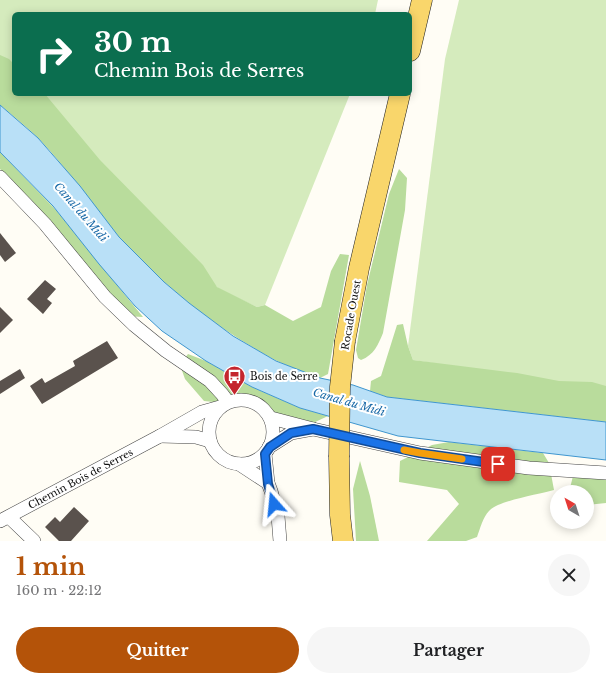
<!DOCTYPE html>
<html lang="fr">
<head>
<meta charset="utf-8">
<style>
  :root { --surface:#fff; --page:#f6f6f6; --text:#202124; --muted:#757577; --accent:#b45309 }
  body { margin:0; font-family:"Libre Baskerville",serif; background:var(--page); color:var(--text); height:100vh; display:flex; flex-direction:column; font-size:15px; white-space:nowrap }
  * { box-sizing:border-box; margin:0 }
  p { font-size:13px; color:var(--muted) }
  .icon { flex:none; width:22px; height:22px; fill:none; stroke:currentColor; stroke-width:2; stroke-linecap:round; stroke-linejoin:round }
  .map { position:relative; height:541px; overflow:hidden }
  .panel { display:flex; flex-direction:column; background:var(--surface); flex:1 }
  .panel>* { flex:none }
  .banner { position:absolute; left:12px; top:12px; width:400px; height:84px; border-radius:6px; box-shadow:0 2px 10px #0003; background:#0b6e4f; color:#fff; overflow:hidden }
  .needle { width:26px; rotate:321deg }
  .buttons { position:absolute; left:550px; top:485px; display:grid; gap:8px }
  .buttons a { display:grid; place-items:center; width:44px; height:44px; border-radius:50%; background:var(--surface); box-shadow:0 2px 10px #0003; font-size:20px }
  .pin { position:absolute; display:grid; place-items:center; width:34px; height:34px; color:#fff; margin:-17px; border-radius:8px; box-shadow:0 2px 6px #0006 }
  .me { position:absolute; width:44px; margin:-22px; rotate:342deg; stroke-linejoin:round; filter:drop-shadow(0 0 3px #0008) }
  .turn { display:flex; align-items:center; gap:14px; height:84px; padding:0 16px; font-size:18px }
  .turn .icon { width:52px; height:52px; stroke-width:2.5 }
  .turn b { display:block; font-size:28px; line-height:34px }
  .round { display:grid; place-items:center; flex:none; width:42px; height:42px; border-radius:21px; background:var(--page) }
  .summary { display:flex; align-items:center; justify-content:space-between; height:68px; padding:0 16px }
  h1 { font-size:24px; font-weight:800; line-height:30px; color:var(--accent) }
  .button { display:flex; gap:8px; margin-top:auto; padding:8px 16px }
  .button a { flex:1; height:46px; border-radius:24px; background:var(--accent); color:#fff; font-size:16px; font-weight:800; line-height:46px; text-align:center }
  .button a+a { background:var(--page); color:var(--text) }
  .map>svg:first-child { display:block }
</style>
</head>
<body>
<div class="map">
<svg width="606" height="541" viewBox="0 0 606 541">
  <rect width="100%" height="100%" fill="#fffdf5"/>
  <g fill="#d5ebbd">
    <path d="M0 0H378L375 14H14V74L0 63Z"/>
    <path d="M459 0H606V390L413 360 408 346 445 59Z"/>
    <path d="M31 94H350L265 305 257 307 220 290 129 204Z"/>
  </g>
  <g fill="#b9dc9c">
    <path d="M0 55 9 59 14 64V94H45L100 160 203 265 217 287 257 307 265 305 293 321 321 307 331 271 340 254 349 255 328 374 320 378C305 372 289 367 275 360 217 329 163 286 119 237 91 205 68 169 39 139 27 127 13 116 0 105Z"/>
    <path d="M0 152 56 210 143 317 125 316 60 235 1 170 0 169Z"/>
    <path d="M399 169 407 178 405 210 383 333C378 345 374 355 361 360L358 358 356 350 367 285 389 194Z"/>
    <path d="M403 324 408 346 413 360 517 373 559 381 592 382 606 386V422L387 397 370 391 371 381 381 376 397 325Z"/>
    <path d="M188 354 206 361 252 387 300 408 328 416 311 424 277 415 264 404 223 403 204 401 185 379 180 365Z"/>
    <path d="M449 442 543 453 549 463 554 490C540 494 497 501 489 511 483 517 480 529 477 537L466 541H427L459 504 447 490 399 482 400 461 432 445Z"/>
    <path d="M360 461 370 496 379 541H356L353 489Z"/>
    <path d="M575 468 606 472V503L587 505V492H569Z"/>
  </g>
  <path fill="#b9e0f7" stroke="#3f96cf" d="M0 105 38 138 80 186 119 237 164 282 189 303 233 336 276 361 320 378 353 385 387 397 606 422V460L398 436 300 408 252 387 206 361 162 331 135 306 99 264 53 206 0 152Z"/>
  <g fill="#5a524d">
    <path d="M0 233 16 253 5 262 0 255Z"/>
    <path d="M45 280 56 289 47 299 52 303 43 314 27 299Z"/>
    <path d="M0 307 13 320 0 333Z"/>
    <path d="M107 341 118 358 42 404 30 386 42 378 45 383 75 366 73 361Z"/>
    <path d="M20 369 25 378 0 394V381Z"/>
    <path d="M74 507 89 521 71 541H59L45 527 55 517 60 522Z"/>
  </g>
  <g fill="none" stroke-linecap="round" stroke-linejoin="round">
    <defs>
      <g id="street">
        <path d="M0 177 45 224 105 297 134 325 166 351 210 381 222 394 228 402"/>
        <circle cx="241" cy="432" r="32"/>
        <path d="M313 429 420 453 529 468 606 473"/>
        <path d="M160 436 196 437 210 441"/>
        <path d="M269 447 291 433 313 429 271 418"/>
        <path d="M265 454 268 483 271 491 278 516 280 541"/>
        <path d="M239 464 268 483"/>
        <path d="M9 517 34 541"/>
        <path id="s1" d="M0 521 160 436 202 412 220 407"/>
      </g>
      <g id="primary">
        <path d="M410 51 422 0"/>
        <path d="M345 341 359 268 400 94"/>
        <path d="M339 457 340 515 343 541"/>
      </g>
    </defs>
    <use href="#street" stroke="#444" stroke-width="14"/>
    <use href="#primary" stroke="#222" stroke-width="21"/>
    <use href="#street" stroke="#fff" stroke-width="13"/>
    <use href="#primary" stroke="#f9d66b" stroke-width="20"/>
    <defs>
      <path id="primary-bridge" d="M339 457 340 387 345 341"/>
    </defs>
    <use href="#primary-bridge" stroke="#222" stroke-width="21" stroke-linecap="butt"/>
    <use href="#primary-bridge" stroke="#f9d66b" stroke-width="20"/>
  </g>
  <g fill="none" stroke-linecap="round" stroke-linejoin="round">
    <defs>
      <path id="route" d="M274 504 268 484 265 454 270 447 291 433 313 429 420 453 498 464"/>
    </defs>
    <use href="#route" stroke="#114b97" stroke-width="10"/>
    <use href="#route" stroke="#1a73e8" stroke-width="7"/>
    <path stroke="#f59e0b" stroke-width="7" d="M404 450 420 453 462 459"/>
  </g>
  <defs>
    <symbol id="bus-pin" viewBox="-11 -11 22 30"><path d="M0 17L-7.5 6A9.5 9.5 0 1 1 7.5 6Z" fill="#c4262e" stroke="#fff"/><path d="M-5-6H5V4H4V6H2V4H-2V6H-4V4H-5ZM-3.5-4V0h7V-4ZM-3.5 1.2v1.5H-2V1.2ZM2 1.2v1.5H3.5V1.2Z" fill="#fff"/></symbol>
  </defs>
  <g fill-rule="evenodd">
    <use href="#bus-pin" x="222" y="364" width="25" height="34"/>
  </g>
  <g text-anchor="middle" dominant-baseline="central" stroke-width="4" stroke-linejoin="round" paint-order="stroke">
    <g font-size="10" fill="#111" stroke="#fff">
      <text transform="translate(351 315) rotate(-80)">Rocade Ouest</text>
      <text stroke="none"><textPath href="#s1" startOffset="91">Chemin Bois de Serres</textPath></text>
    </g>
    <g font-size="10" fill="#111" stroke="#fff" text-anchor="start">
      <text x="250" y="376">Bois de Serre</text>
    </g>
    <g font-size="11" font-style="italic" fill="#1768a6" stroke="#fff">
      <text transform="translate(81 212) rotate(49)">Canal du Midi</text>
      <text transform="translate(349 402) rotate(16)">Canal du Midi</text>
    </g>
  </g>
</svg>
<div class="buttons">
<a><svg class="needle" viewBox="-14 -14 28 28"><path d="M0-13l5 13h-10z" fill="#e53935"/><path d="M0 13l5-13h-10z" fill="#757577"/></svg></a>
</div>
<div class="pin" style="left:498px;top:464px;background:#d93025"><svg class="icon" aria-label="arrive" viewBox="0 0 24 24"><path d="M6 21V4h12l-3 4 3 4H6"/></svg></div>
<svg class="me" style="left:274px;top:504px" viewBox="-20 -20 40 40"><path d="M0-17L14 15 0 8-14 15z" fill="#1a73e8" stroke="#fff" stroke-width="4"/></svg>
<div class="banner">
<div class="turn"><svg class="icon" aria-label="right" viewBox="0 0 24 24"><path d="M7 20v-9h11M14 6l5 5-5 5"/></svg><div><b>30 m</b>Chemin Bois de Serres</div></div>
</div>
</div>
<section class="panel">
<div class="summary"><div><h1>1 min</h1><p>160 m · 22:12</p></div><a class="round"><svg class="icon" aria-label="close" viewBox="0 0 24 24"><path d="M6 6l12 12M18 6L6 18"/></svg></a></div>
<div class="button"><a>Quitter</a><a>Partager</a></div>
</section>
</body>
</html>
